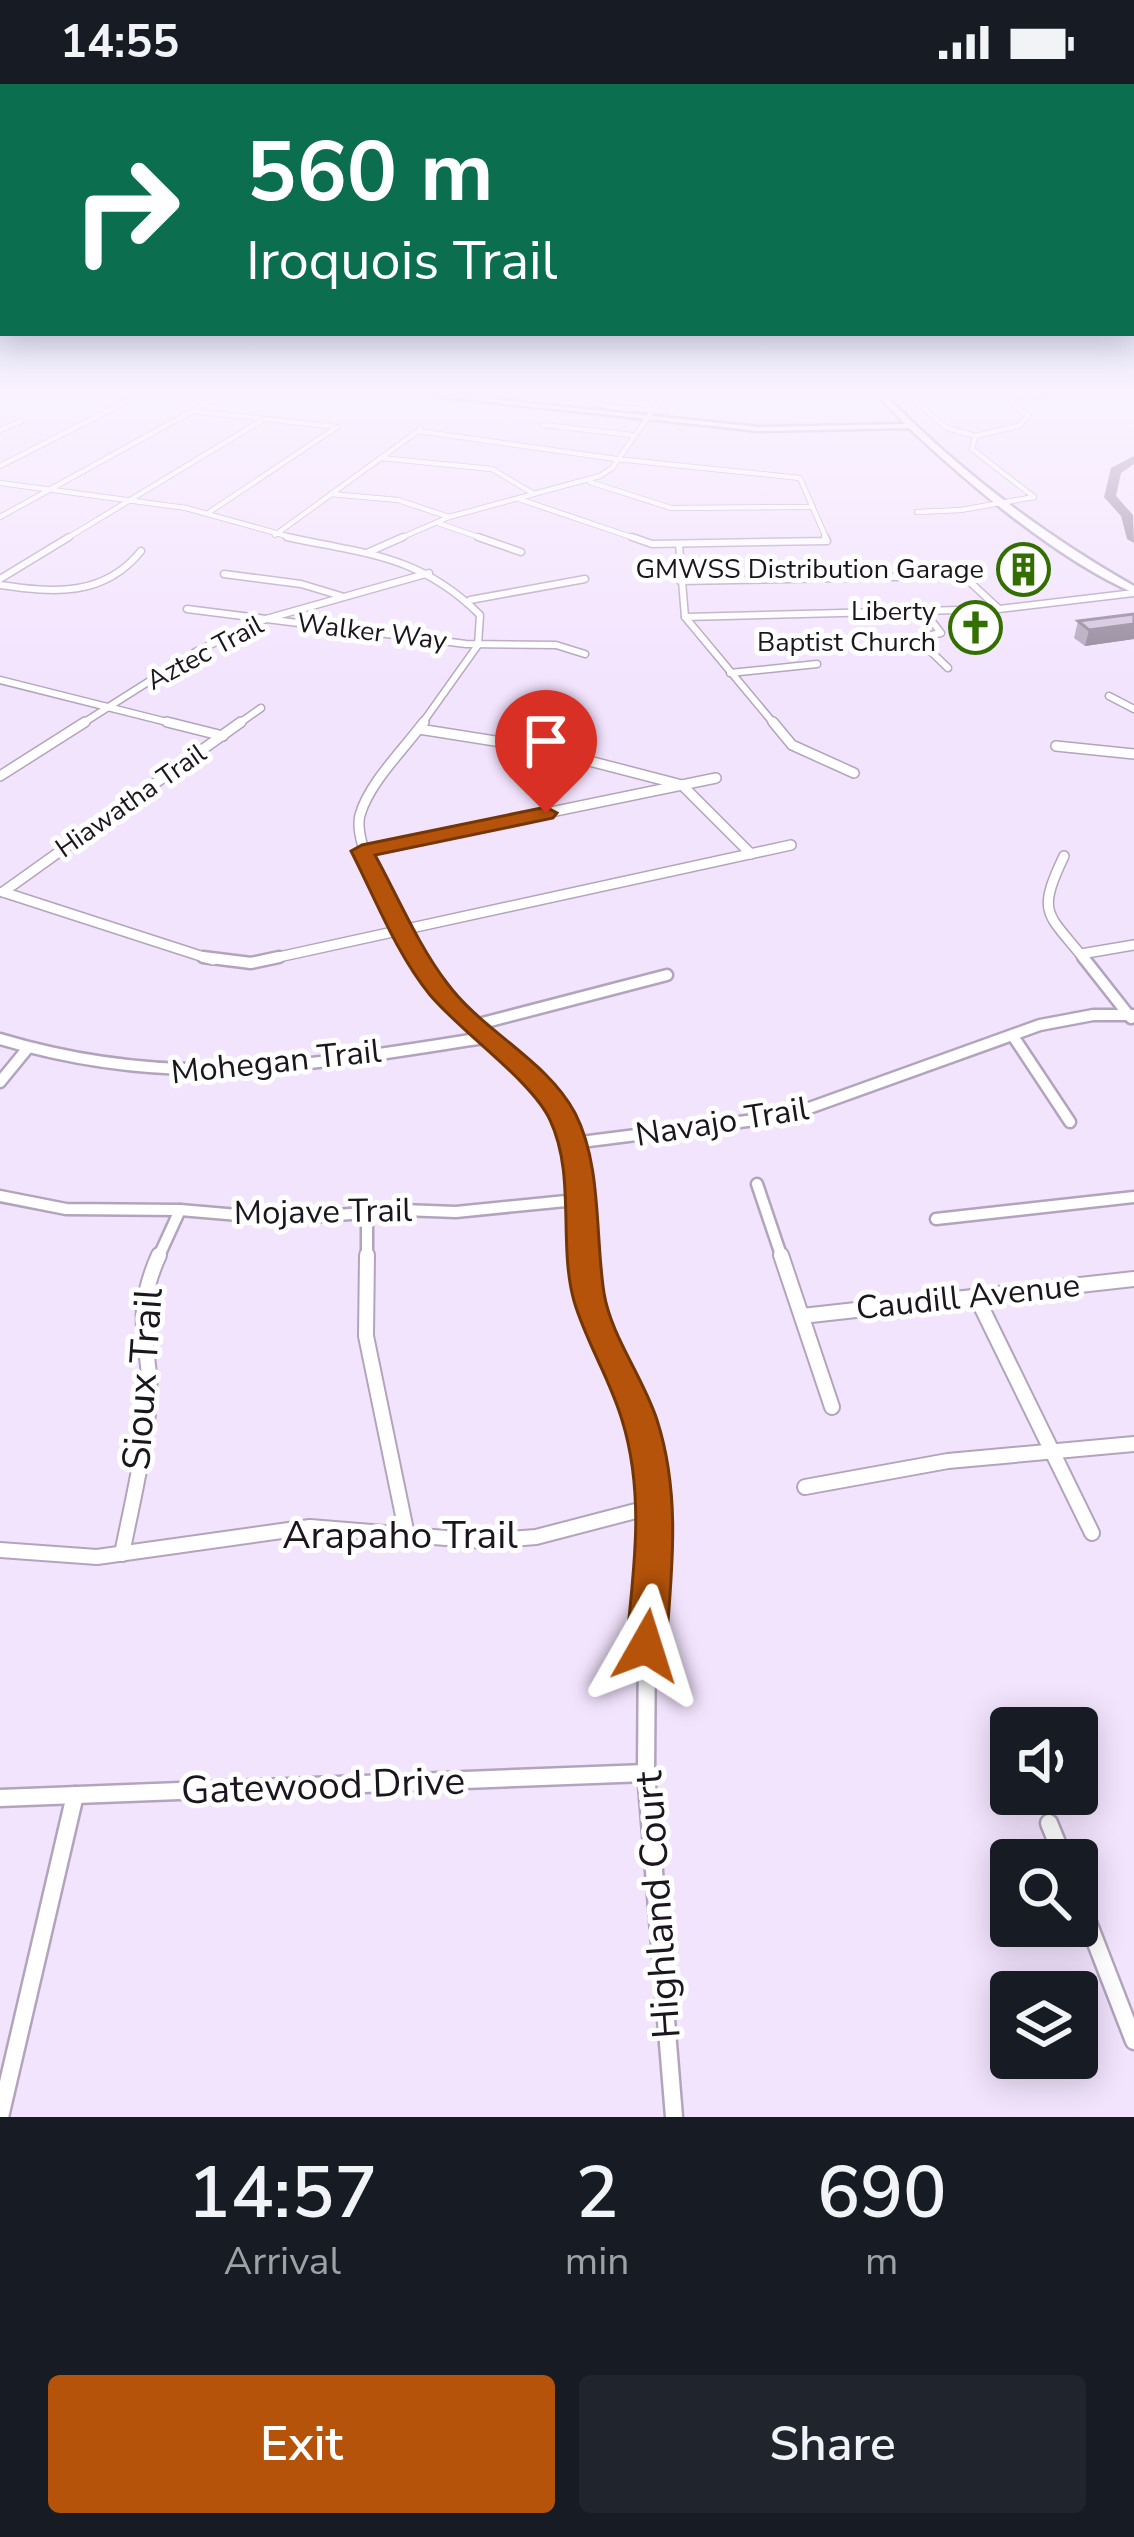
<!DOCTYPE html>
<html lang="en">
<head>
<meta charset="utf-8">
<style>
  :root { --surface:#171b24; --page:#20242c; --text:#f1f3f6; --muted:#9ea1a6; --accent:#b45309 }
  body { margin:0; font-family:"Nunito Sans",sans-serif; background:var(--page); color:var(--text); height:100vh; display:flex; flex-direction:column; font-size:45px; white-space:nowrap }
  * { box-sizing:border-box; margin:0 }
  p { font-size:39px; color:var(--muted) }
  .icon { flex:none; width:66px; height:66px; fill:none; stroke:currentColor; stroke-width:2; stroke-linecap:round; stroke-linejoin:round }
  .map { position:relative; height:2033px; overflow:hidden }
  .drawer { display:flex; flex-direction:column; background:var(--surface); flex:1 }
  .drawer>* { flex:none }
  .hud { position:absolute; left:0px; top:0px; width:1134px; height:252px; box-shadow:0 6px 30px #0003; background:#0b6e4f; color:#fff; overflow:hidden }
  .tools { position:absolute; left:990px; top:1623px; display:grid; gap:24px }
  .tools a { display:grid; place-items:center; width:108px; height:108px; border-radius:12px; background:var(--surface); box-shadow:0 6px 30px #0003; font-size:60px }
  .pin { position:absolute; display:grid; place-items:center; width:102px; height:102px; color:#fff; margin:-123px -51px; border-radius:50% 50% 50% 0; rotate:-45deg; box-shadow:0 0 12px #0007 }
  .pin .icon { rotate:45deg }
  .me { position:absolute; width:132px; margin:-66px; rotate:6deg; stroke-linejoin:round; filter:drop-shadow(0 0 9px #0008) }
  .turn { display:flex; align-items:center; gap:42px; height:252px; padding:0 48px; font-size:54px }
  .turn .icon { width:156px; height:156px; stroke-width:2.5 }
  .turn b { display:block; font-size:84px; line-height:102px }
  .eta { display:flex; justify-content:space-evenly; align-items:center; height:204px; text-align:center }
  .eta b { font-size:72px; font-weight:600; line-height:84px }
  .button { display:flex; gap:24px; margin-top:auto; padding:24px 48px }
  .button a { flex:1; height:138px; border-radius:12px; background:var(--accent); color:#fff; font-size:48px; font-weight:600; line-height:138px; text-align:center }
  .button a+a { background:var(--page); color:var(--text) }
  .status { display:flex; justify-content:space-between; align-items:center; height:84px; padding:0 60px; background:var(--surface); direction:ltr }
  .status svg { height:33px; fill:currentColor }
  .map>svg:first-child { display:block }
</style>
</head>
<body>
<div class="status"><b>14:55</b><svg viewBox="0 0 49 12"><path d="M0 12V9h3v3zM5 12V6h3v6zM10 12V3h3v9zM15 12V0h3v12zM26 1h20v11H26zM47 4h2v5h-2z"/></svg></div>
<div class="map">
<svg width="1134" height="2033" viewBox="0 0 1134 2033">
  <rect width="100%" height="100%" fill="#f3e4fe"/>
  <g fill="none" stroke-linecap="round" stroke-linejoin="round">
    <path fill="#9c8ca6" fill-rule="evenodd" d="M1134 372V380L1121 389 1116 412 1133 431 1134 459 1127 455 1121 432 1104 413 1111 384Z"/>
    <defs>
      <g id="street-far5">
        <path d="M581 309 582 315 609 323 665 327"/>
        <path d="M905 309 947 344 975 352"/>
        <path d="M999 309 1029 332 1018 342 975 352 972 365 1034 413"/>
        <path d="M1005 313 1072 309"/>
        <path d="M193 327 337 343 208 429"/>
        <path d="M544 341 632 351"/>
        <path d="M421 344 418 347 616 375 800 394 827 456"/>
        <path d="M0 346 21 337"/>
        <path d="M380 374 492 385 534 410"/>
        <path d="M0 382 143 309"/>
        <path d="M590 398 671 424 813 423"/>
        <path d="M0 399 186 424 301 456"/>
        <path d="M331 410 398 416 449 433"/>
        <path d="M519 415 640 456"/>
        <path d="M917 428 961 426 1034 413"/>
        <path d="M0 433 225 309"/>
        <path d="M438 439 487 456"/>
        <path d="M275 451 418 347"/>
        <path d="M64 456 264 335"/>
        <path d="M396 456 449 433 600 392 612 384 665 309"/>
      </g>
      <g id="street-far4">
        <path d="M287 453C366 470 420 471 480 531L478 561 421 641"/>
        <path d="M478 453 521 468"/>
        <path d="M632 453 652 460 827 457 825 453"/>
        <path d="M679 460 685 533 775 641"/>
        <path d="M369 468 403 453"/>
        <path d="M224 490 301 500 341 512"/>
        <path d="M0 495 69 453"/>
        <path d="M680 497 943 492 971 499 999 525"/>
        <path d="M0 501C54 509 104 513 141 467"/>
        <path d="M470 516 585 495"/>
        <path d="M187 525 466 560 556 561 585 570"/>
        <path d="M924 527 941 549 917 554 948 584"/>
        <path d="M685 533 999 525 1134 509"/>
        <path d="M730 589 817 580"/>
        <path d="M0 596 179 641"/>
        <path d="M1109 612 1134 625"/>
        <path d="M80 641 197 567 266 535 429 489"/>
        <path d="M237 641 261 624"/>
      </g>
      <g id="street-far3">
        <path d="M167 638 223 652"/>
        <path d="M773 638 792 661 854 689"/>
        <path d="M419 645 539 664 682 701 751 770"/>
        <path d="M1056 662 1134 670"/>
        <path d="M0 692 85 638"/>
        <path d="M362 767 716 694"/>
        <path d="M1064 772C1036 831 1047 828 1085 876"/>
        <path d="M3 808 213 876"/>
        <path d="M3 808 241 638"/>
        <path d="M1081 870 1134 861"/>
        <path d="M265 876 791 761"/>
        <path d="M422 876C404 843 351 766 360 731 369 699 404 665 424 638"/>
      </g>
      <g id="street-far2">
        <path d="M203 873 251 879 279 873"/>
        <path d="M420 873C434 898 450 920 470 941 500 972 544 995 563 1035 583 1076 580 1129 585 1174"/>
        <path d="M1083 873 1131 934"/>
        <path d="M471 942 667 891"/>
        <path d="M1013 952 1070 1038"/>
        <path d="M0 955C177 1008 307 981 484 954"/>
        <path d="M0 998 27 965"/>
        <path d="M573 1059 787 1032 1040 941 1093 931H1134"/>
        <path d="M757 1100 782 1174"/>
        <path d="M0 1112 66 1125 180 1126 286 1135 402 1126 456 1128 576 1116"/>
        <path d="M936 1135 1134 1113"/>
        <path d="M158 1174 180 1126"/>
        <path d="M367 1174V1127"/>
      </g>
      <g id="street-far1">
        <path d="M367 1171 366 1252 407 1451"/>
        <path d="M585 1171C592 1240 622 1277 640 1339 661 1411 653 1480 647 1553"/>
        <path d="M781 1171 832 1323"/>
        <path d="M976 1212 1092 1449"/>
        <path d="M802 1232 1134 1195"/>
        <path d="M805 1403 948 1377 1134 1360"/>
        <path d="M0 1466 97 1473 310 1443 483 1457 536 1453 655 1422"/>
        <path d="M122 1470C131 1424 143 1376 148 1329 156 1264 127 1242 159 1171"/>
      </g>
      <g id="street">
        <path d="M647 1550 646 1689 674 2033"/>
        <path d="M0 1714 646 1689"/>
        <path d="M1049 1739 1064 1776"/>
        <path d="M1077 1810 1134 1957"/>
        <path d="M0 2033 75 1711"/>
      </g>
      <path id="primary" d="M407 309H432L759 343 905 340 875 309H883C957 385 1042 450 1134 502V509C1058 476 970 401 909 344L759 347Z"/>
    </defs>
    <use href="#street-far5" stroke="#b3a4bd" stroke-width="6"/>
    <use href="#street-far4" stroke="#b3a4bd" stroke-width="9"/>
    <use href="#street-far3" stroke="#b3a4bd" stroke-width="12"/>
    <use href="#street-far2" stroke="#b3a4bd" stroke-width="15"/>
    <use href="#street-far1" stroke="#b3a4bd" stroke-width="18"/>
    <use href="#street" stroke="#b3a4bd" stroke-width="21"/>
    <use href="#primary" stroke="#b3a4bd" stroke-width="5"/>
    <use href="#street-far5" stroke="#fff" stroke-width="4.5"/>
    <use href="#street-far4" stroke="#fff" stroke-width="6"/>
    <use href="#street-far3" stroke="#fff" stroke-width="9"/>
    <use href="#street-far2" stroke="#fff" stroke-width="10"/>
    <use href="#street-far1" stroke="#fff" stroke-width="14"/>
    <use href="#street" stroke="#fff" stroke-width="16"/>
    <use href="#primary" fill="#fff" fill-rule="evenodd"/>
  </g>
  <g fill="#b5a8be">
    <path d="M1008 466 1044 482 1041 494 1023 495 1006 477Z"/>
    <path d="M1134 530V555L1085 562 1074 554 1078 537Z"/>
  </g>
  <path fill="#93889b" d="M1134 540V555L1085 562 1089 546Z"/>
  <g fill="#d2c3dd" stroke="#93889b" stroke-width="3">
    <path d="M1025 465 1044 482 1026 483 1008 466Z"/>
    <path d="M1134 530V540L1089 546 1078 537Z"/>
  </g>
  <linearGradient id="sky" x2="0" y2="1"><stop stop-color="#89a4ce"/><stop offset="0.52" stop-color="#faf3ff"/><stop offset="1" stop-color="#faf3ff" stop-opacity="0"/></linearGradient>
  <rect width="1134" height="594" fill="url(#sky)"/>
  <path fill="#b45309" stroke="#753606" stroke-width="3" d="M546 723 557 729 553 734 375 771C398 813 418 861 447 899 482 947 547 976 575 1029 602 1081 595 1152 604 1209 611 1252 643 1293 657 1336 681 1410 672 1486 666 1562L660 1576 646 1582 632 1576 626 1562C634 1486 645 1410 622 1336 610 1295 586 1258 574 1217 558 1160 576 1091 550 1036 532 997 462 949 430 911 397 871 375 814 351 767L362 761Z"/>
  <defs>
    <symbol id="building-ring" viewBox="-11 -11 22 22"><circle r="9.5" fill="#fff" stroke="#336f00" stroke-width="1.5"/><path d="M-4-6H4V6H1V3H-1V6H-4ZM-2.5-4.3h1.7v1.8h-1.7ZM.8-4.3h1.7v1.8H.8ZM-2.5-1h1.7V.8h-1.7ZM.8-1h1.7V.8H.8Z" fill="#336f00"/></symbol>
    <symbol id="church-ring" viewBox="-11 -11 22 22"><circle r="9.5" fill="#fff" stroke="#336f00" stroke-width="1.5"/><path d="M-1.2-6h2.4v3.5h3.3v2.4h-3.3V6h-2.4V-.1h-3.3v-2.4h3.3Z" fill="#336f00"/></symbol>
  </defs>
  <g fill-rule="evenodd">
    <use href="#building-ring" x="994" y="456" width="59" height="59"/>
    <use href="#church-ring" x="946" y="514" width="59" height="59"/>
  </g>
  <g text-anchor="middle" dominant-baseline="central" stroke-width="10" stroke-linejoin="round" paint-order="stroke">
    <g font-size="27" fill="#1b151e" stroke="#fff" text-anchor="end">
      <text x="984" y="485">GMWSS Distribution Garage</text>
      <text x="936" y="527">Liberty<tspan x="936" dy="31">Baptist Church</tspan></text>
    </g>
    <g font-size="27" fill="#1b151e" stroke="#fff">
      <text transform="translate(372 548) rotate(7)">Walker Way</text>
      <text transform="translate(205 569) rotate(-28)">Aztec Trail</text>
      <text transform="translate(131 717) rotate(-35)">Hiawatha Trail</text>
    </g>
    <g font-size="33" fill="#1b151e" stroke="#fff">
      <text transform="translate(276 978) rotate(-6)">Mohegan Trail</text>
      <text transform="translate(722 1038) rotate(-9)">Navajo Trail</text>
      <text transform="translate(323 1128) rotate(-1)">Mojave Trail</text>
      <text transform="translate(968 1213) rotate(-6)">Caudill Avenue</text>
    </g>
    <g font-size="39" fill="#1b151e" stroke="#fff">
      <text transform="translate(143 1295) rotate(-86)">Sioux Trail</text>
      <text x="400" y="1451">Arapaho Trail</text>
      <text transform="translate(323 1702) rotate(-2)">Gatewood Drive</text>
      <text transform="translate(658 1821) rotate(-94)">Highland Court</text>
    </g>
  </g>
</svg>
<div class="tools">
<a><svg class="icon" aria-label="sound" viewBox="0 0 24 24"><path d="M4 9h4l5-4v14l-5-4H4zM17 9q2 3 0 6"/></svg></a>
<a><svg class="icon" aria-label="search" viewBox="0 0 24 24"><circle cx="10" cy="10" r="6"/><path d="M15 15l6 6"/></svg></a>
<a><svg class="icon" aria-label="layers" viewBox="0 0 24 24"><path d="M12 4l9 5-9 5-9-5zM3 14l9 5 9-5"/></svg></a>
</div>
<div class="pin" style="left:546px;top:729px;background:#d93025"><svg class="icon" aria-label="arrive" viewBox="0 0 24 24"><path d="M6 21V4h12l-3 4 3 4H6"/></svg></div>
<svg class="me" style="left:646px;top:1562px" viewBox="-20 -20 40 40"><path d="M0-17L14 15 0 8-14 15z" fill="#b45309" stroke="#fff" stroke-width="4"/></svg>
<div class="hud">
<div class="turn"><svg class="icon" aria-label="right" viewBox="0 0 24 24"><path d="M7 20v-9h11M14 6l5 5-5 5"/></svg><div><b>560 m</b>Iroquois Trail</div></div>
</div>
</div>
<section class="drawer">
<div class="eta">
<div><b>14:57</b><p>Arrival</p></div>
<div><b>2</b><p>min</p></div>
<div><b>690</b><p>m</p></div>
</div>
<div class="button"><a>Exit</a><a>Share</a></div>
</section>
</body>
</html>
